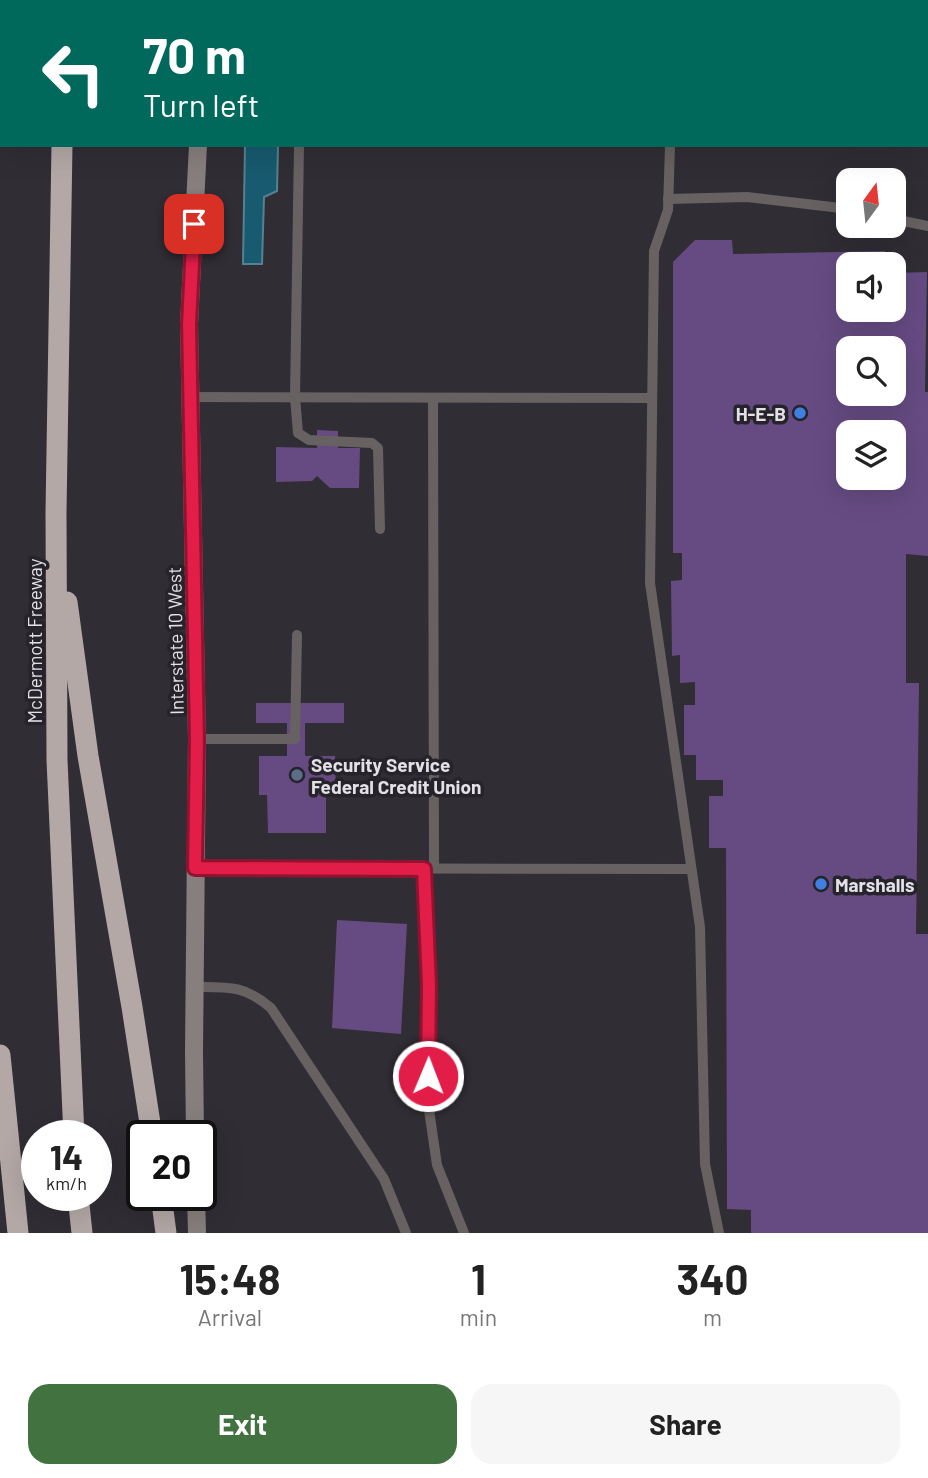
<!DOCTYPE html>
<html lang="en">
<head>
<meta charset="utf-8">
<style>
  :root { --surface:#fff; --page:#f6f6f6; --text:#222; --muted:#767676; --accent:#417240 }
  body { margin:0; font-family:Barlow,sans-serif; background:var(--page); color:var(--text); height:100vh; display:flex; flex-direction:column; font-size:26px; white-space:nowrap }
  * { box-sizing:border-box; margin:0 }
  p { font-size:23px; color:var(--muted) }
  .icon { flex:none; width:38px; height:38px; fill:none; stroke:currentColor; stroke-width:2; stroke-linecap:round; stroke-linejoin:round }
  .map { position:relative; height:1233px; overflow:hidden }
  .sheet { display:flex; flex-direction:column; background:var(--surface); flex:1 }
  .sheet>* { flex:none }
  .banner { position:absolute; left:0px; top:0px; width:929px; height:147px; box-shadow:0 7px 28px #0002; background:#00695c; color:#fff; overflow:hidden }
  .needle { width:46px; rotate:15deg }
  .buttons { position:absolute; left:836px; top:168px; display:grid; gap:14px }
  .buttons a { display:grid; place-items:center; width:70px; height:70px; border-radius:14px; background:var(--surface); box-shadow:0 7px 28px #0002; font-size:35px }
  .speed { position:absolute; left:21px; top:1120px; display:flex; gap:14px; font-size:35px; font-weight:700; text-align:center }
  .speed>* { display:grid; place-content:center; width:91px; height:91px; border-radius:50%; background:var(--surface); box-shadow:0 7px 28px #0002; line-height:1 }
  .speed small { font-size:18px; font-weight:400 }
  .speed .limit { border:4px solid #111; border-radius:10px; background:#fff; color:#111 }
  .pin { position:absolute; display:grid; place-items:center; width:60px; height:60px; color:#fff; margin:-30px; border-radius:14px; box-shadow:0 4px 10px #0006 }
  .me { position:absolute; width:77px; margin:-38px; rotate:1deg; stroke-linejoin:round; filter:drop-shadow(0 0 5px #0008) }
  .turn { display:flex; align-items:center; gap:24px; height:147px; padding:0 28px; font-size:32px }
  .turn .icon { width:91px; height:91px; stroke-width:2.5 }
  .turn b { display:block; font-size:49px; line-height:60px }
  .eta { display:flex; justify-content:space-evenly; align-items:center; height:119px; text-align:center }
  .eta b { font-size:42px; font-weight:700; line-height:49px }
  .action { display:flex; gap:14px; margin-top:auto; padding:14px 28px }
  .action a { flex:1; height:80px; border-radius:21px; background:var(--accent); color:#fff; font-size:28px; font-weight:700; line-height:80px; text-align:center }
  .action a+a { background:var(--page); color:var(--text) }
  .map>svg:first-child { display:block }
</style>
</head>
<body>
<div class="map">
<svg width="928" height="1233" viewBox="0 0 928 1233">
  <rect width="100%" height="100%" fill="#302d34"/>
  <path fill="#185a6f" stroke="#558293" stroke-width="2" d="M245 145H278L277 191 264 197 262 264H243Z"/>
  <g fill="#654b82" fill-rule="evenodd">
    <path d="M695 240H732L733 254 885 251V264H849V310H894V273L927 272 925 392H928V556L906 554V683H919L916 934H928V1233H751V1210L727 1209 726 848H709V796H723V780H696V755H684V705H695V682L680 683V655L672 656 671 581 682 580V553H673V262ZM849 348H894V394H849ZM849 432H894V478H849Z"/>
    <path d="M317 430 338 431V448H360L359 488H330L317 476 312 481 276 482V447L317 448Z"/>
    <path d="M256 703H344V723H305V756H335L336 795H326V833H268L267 795H259V756H287V723H256Z"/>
    <path d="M337 920 407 924 401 1034 332 1028Z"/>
  </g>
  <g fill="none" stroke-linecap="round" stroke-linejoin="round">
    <g stroke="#676261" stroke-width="10">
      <path d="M668 0 669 2"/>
      <path d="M358 2 359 0"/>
      <path d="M299 145 295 397 298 433 309 440 372 443 378 448 380 529"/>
      <path d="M670 145 668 210 654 251 650 583 700 927 705 1164 719 1233"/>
      <path d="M668 199 747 197 849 209"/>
      <path d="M894 219 928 226"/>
      <path d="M191 397 652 398"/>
      <path d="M433 398 434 868"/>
      <path d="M197 739H295L297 635"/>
      <path d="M195 868 691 869"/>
      <path d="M424 869 429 985 428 1103 437 1165 464 1233"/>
      <path d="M194 987C228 987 244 985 271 1008L384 1179 406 1233"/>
    </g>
    <g stroke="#867f7d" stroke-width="18">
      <path d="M204 2V0"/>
      <path d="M195 1136 194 1052 197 739 189 324 198 145"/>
      <path d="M196 1195 197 1233"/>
    </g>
    <g stroke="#b3a8a6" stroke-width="21">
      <path d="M65 2V0"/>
      <path d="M62 145 56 512 57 760 74 1136"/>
      <path d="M67 602 88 756 132 1007 152 1136"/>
      <path d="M0 1055 18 1233"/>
      <path d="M78 1195 82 1233"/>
      <path d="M161 1195 166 1233"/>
    </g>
  </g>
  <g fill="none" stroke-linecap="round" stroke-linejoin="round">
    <defs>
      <path id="route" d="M194 224 189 324 197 739 195 868 424 869 429 985 428 1076"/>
    </defs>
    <use href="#route" stroke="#92132f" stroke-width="18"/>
    <use href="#route" stroke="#e11d48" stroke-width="12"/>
  </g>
  <g fill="#3f7fe0" stroke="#26232a" stroke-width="2.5">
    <circle cx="800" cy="413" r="7"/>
    <circle cx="821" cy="884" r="7"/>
  </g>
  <circle fill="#5c6f8a" stroke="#26232a" stroke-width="2.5" cx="297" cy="775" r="7"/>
  <g text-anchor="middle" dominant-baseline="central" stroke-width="7" stroke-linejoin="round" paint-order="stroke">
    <g font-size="19" font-weight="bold" fill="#e3e1e6" stroke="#26232a" text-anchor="start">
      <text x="786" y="413" text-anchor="end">H-E-B</text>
      <text x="311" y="764">Security Service<tspan x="311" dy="22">Federal Credit Union</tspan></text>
      <text x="835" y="884">Marshalls</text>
    </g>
    <g font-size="19" fill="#e3e1e6" stroke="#26232a">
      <text transform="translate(34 641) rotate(-90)">McDermott Freeway</text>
      <text transform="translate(175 641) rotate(-91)">Interstate 10 West</text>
    </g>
  </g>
</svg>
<div class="buttons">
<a><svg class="needle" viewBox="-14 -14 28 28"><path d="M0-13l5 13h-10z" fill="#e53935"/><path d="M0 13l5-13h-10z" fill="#767676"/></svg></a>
<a><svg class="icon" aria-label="sound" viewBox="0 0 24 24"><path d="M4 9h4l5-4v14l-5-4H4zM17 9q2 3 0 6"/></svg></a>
<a><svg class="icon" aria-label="search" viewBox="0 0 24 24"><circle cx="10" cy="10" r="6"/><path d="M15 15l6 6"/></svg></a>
<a><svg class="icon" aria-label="layers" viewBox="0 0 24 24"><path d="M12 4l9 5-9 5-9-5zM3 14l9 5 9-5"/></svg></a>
</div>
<div class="speed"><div>14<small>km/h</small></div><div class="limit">20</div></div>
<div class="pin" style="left:194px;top:224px;background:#d93025"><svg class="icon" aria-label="arrive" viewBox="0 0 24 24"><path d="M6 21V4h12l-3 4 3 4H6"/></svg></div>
<svg class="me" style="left:428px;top:1076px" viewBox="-20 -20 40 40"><circle r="17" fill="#e11d48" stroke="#fff" stroke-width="3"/><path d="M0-11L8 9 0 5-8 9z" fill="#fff"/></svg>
<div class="banner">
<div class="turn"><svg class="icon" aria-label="left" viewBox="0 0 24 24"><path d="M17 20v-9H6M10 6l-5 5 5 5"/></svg><div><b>70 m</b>Turn left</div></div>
</div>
</div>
<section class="sheet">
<div class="eta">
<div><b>15:48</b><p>Arrival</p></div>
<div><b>1</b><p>min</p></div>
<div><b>340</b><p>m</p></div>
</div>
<div class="action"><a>Exit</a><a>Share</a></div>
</section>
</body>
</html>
